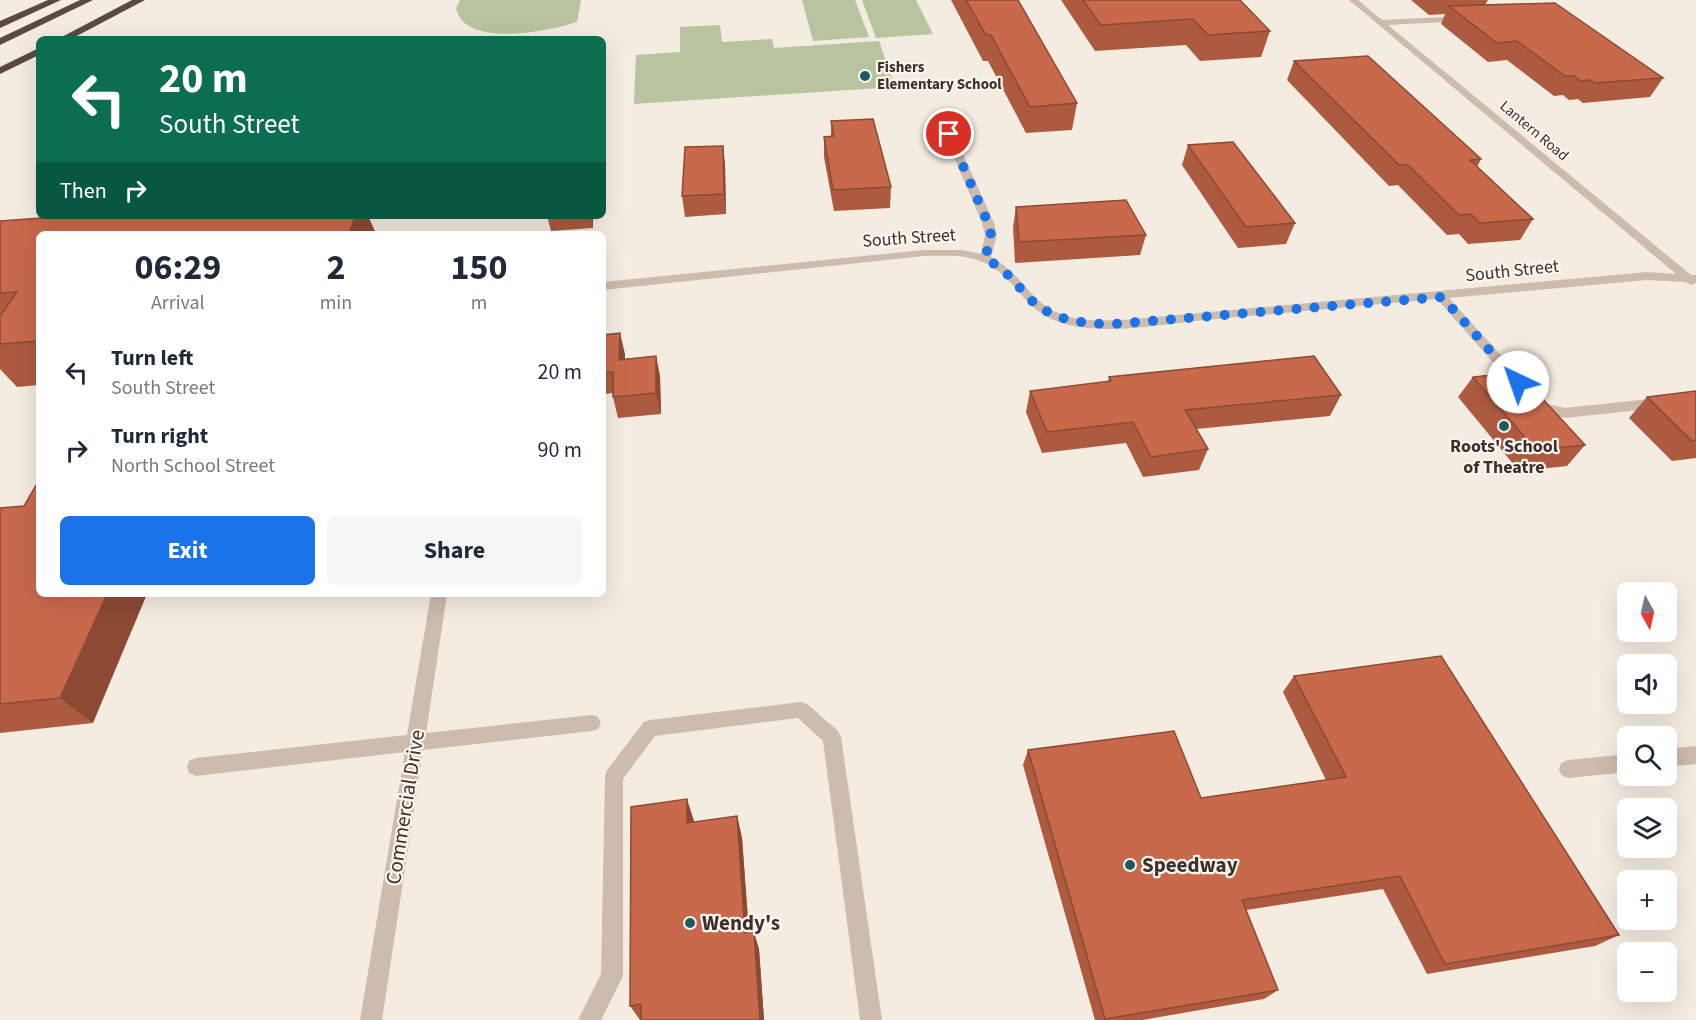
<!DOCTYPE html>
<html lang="en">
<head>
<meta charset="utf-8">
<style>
  :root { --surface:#fff; --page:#f6f6f7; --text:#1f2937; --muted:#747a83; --accent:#1a73e8 }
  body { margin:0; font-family:"Source Sans 3",sans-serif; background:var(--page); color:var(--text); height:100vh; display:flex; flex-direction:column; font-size:22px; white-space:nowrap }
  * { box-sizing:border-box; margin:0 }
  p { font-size:20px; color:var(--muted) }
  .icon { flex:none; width:33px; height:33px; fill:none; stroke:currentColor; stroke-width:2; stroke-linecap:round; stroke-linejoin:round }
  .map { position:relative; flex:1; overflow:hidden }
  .side { position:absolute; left:36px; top:231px; width:570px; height:366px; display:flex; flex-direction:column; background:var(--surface); border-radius:9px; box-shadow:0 6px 24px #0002 }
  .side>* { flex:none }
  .top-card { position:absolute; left:36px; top:36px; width:570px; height:183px; border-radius:9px; box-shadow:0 6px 24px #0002; background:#0b6e4f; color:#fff; overflow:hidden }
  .needle { width:39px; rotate:172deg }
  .fabs { position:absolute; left:1617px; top:582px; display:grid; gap:12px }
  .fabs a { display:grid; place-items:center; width:60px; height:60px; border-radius:9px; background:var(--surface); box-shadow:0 6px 24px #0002; font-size:30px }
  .pin { position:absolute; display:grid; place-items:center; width:51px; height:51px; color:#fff; margin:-26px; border:3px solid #fff; border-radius:50%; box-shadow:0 2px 6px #0007 }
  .me { position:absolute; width:66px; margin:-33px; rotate:318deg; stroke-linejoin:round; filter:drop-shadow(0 0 4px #0008) }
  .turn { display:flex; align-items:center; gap:21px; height:126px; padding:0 24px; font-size:27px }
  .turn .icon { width:78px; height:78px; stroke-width:2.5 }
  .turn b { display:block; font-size:42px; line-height:51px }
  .then { display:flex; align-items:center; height:57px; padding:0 24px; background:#0003; gap:12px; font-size:22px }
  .eta { display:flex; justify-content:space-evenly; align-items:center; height:102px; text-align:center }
  .eta b { font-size:36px; font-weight:700; line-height:42px }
  .primary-button { display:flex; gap:12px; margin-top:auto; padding:12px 24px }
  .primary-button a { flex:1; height:69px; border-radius:9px; background:var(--accent); color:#fff; font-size:24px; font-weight:700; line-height:69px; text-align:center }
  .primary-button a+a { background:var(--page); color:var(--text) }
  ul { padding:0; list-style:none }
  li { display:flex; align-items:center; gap:18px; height:78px; padding:0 24px }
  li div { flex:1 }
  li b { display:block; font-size:22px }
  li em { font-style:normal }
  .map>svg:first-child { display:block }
</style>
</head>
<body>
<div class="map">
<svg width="1696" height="1020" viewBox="0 0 1696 1020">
  <rect width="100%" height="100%" fill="#f4ebe1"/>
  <g fill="#b8c4a0">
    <path d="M460 0H581L577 22C549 31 464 49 456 8Z"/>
    <path d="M802 0H855L869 37 813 41Z"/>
    <path d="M862 0H916L933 34 876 38Z"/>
    <path d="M720 25 722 42 772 39 774 48 879 41 895 87 634 104 636 55 680 52V27Z"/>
  </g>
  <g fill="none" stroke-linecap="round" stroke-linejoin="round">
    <g fill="#cdbbac" fill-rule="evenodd">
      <path d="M1349 0H1358L1382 20 1466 16 1467 18 1463 21 1388 25 1691 275H1696V283L1691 285 1685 282 1647 280 1449 298 1538 396 1548 404 1565 408 1696 394V404L1565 418 1538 410 1528 402 1437 299C1360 306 1283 313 1205 320 1163 324 1116 334 1074 326 1021 316 1022 280 983 262 964 254 943 256 924 256L603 290V282L924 250H962L981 254 985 235 982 223 944 134 949 131 954 134 994 223 997 235 991 257C1010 267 1021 282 1035 297 1064 327 1108 321 1145 318L1647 272 1676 274Z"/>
      <path d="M431 594H447L426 733 592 715 598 717 601 723 598 729 592 731 423 750 382 1020H360L405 752 196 776 189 773 187 767 189 761 196 758 407 735Z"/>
      <path d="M801 702 807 704 838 731 841 737 882 1020H860L823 741 798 718 655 736 623 779V976L601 1020H578L601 974 605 776 607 770 644 722 650 720Z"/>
      <path d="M1696 746V764L1666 767V749Z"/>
      <path d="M1628 754V772L1568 778 1561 775 1559 769 1561 763 1568 760Z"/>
    </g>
    <g fill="#5c4a42" fill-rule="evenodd">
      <path d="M48 0H61L0 28V21Z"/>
      <path d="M80 0H93L0 45V38Z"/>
      <path d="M132 0H145L71 39H58Z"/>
      <path d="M39 48V55L0 74V67Z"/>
    </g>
  </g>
  <g fill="#ac5a40">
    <path d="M951 0H1018L1077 103 1072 130 1026 133 988 61H983Z"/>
    <path d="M1061 0H1240L1270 31 1261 57 1200 61 1186 45 1095 51Z"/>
    <path d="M1411 0H1488L1485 5 1663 78 1650 97 1583 103 1578 99 1569 100 1563 95 1554 96 1507 60 1488 62 1441 24 1445 14 1429 15Z"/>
    <path d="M1294 61 1481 159 1477 167 1533 219 1520 240 1468 244 1459 234 1447 235 1398 185 1389 186 1287 80Z"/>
    <path d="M831 121 891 187 890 208 834 211 824 157V137H831Z"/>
    <path d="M1188 145 1295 223 1286 244 1238 248 1182 165Z"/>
    <path d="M723 146 725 166 726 214 685 217 682 196Z"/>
    <path d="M1016 207 1146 235 1140 255 1015 263 1013 227Z"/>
    <path d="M69 216H368L376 234H39V385L17 387 0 369V221Z"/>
    <path d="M547 216H593V228L551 231Z"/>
    <path d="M603 335 625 354V359L656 356 660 377 661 414 618 418 613 397V393L603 394Z"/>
    <path d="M1109 377 1341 395 1330 416 1196 429 1208 449 1199 470 1143 477 1126 443 1042 453 1026 412 1030 391 1108 382Z"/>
    <path d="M1473 377 1585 445 1567 466 1519 471 1458 397Z"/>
    <path d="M1696 391V458L1672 461 1629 418 1647 397Z"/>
    <path d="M0 508 93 723 0 733Z"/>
    <path d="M1294 676 1619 935 1595 946 1427 974 1383 889 1246 910 1278 990 1264 999 1142 1020H1095L1023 765 1028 750 1201 798 1326 780 1283 692Z"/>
    <path d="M737 816 742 838 749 932 759 949 764 1020H640L630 1006 694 822Z"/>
  </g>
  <g fill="#8c4a34">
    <path d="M723 146 725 166 726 214 724 194Z"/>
    <path d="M355 216H368L376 234H349Z"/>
    <path d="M590 216H593V228Z"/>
    <path d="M620 333 625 354 624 380 619 360Z"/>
    <path d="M656 356 660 377 661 414 656 393Z"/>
    <path d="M107 594H147L93 723 60 698Z"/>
    <path d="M687 799 694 821 695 845 687 823Z"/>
    <path d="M737 816 742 838 750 951 745 933Z"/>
    <path d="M754 932 759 949 764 1020H760Z"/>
  </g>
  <g fill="#c8694b" stroke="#8c4a34" stroke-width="1.5">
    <path d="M966 0H1018L1077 103 1030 107 991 35H986Z"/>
    <path d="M1083 0H1240L1270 31 1208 35 1193 19 1101 25Z"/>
    <path d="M1555 3 1663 78 1595 83 1590 80 1581 81 1574 76H1565L1517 41 1497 43 1449 6Z"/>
    <path d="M1368 56 1481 159 1470 160 1533 219 1480 223 1471 214 1459 215 1408 165H1399L1294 61Z"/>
    <path d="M873 119 891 187 833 190 824 137 834 136 831 121Z"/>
    <path d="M1233 142 1295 223 1246 227 1188 145Z"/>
    <path d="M723 146 724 194 682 196 685 147Z"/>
    <path d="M1126 200 1146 235 1019 242 1016 207Z"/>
    <path d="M69 216H355L349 234H39V341L0 344V316L17 292 0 293V221Z"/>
    <path d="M620 333 619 360 656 356V393L613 397V372L603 373V335Z"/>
    <path d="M1314 356 1341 395 1185 410 1208 449 1151 457 1133 422 1047 432 1030 391 1111 381 1109 377Z"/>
    <path d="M1518 372 1585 445 1536 450 1473 377Z"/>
    <path d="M1696 391V440L1692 441 1647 397Z"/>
    <path d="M39 480V594H107L60 698 0 704V508L24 506Z"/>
    <path d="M1441 656 1619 935 1445 964 1400 876 1242 900 1278 990 1105 1019 1028 750 1174 731 1201 798 1346 777 1294 676Z"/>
    <path d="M687 799V823L737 816 745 933 754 932 760 1020H641V1004L630 1006 631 807Z"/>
  </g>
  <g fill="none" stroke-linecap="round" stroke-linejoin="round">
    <path stroke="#1a73e8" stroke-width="10" stroke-dasharray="0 18" d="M949 134 988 223 991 235 985 259C1003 267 1013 280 1026 295 1050 321 1082 324 1115 324L1442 297 1518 382"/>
  </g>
  <g fill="#1f5a5e" stroke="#fbf5ee" stroke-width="2">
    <circle cx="865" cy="76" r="6"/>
    <circle cx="1504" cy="426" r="6"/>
    <circle cx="1130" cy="865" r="6"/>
    <circle cx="690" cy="923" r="6"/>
  </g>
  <g text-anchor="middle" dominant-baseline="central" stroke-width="4.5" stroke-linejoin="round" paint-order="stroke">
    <g font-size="15" font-weight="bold" fill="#3b302b" stroke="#fbf5ee" text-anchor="start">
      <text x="877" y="67">Fishers<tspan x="877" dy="17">Elementary School</tspan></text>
    </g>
    <g font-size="15" fill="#3b302b" stroke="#fbf5ee">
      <text transform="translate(1534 131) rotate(40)">Lantern Road</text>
    </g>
    <g font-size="18" fill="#3b302b" stroke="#fbf5ee">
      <text transform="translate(909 238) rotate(-4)">South Street</text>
      <text transform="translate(1512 271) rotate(-6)">South Street</text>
    </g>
    <g font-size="18" font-weight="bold" fill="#3b302b" stroke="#fbf5ee">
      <text x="1504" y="446">Roots' School<tspan x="1504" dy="21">of Theatre</tspan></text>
    </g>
    <g font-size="21" fill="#3b302b" stroke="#fbf5ee">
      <text transform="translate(405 807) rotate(-81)">Commercial Drive</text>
    </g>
    <g font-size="21" font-weight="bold" fill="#3b302b" stroke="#fbf5ee" text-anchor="start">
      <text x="1142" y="865">Speedway</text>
      <text x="702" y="923">Wendy's</text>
    </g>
  </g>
</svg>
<div class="fabs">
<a><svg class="needle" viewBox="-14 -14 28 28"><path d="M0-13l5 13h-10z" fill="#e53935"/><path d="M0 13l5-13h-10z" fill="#747a83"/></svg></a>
<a><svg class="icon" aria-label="sound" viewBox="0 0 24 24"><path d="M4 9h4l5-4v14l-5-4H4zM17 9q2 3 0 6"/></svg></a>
<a><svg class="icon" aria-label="search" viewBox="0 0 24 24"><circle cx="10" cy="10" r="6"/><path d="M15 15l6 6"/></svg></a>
<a><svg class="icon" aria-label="layers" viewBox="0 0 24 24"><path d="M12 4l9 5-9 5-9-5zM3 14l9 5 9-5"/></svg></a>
<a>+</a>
<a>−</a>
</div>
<div class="pin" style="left:949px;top:134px;background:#d93025"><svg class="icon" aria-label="arrive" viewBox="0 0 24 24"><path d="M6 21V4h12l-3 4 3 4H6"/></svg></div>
<svg class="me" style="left:1518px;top:382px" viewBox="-20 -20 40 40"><circle r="19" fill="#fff"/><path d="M0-13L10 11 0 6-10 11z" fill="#1a73e8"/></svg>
<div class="top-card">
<div class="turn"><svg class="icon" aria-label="left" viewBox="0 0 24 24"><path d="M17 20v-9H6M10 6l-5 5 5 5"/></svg><div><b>20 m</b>South Street</div></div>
<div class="then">Then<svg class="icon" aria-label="right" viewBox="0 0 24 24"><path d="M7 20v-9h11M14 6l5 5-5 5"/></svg></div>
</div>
<section class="side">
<div class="eta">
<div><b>06:29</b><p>Arrival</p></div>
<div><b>2</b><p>min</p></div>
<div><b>150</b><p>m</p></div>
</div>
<ul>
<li><svg class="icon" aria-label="left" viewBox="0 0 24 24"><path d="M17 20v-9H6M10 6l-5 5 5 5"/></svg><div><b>Turn left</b><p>South Street</p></div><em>20 m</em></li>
<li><svg class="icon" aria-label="right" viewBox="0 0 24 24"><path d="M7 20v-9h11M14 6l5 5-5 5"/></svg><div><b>Turn right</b><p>North School Street</p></div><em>90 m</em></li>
</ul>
<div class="primary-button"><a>Exit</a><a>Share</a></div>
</section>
</div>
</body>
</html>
